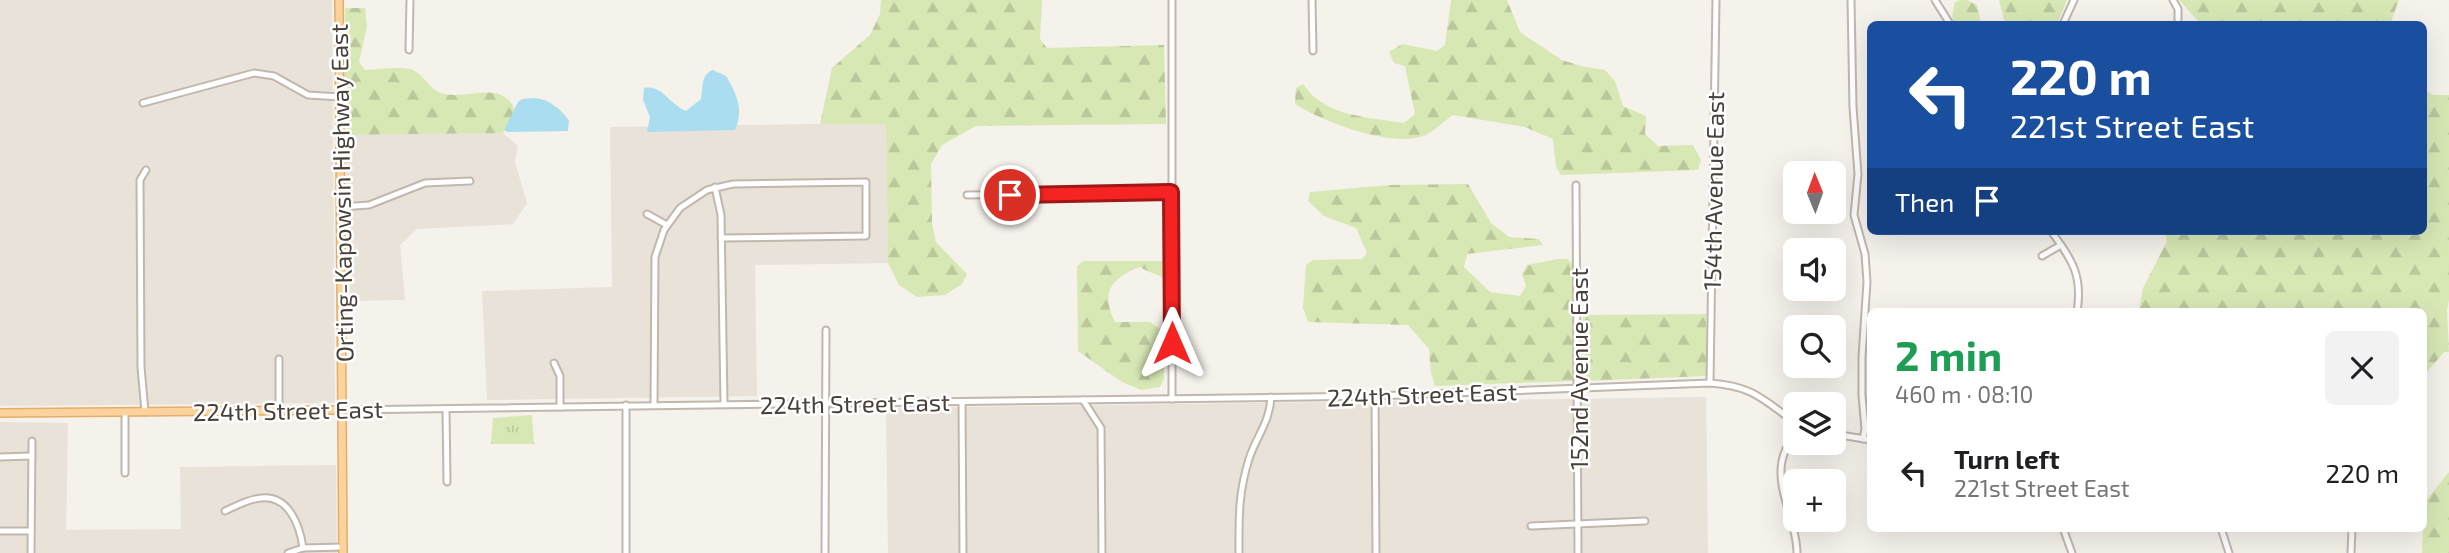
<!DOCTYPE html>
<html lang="en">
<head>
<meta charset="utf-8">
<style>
  :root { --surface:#fff; --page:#f2f2f2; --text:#202124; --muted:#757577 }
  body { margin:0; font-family:"Exo 2",sans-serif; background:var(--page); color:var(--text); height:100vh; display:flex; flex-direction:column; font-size:26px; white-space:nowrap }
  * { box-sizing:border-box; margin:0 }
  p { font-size:23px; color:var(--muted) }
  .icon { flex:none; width:38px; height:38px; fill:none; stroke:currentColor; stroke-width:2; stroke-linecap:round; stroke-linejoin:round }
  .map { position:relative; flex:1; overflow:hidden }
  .drawer { position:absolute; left:1867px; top:308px; width:560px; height:224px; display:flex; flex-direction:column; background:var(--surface); border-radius:10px; box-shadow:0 7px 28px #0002 }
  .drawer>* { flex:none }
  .hud { position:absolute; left:1867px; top:21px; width:560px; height:214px; border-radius:10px; box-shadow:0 7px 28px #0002; background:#1a4fa0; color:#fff; overflow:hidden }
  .needle { width:46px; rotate:359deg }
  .buttons { position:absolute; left:1783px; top:161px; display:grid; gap:14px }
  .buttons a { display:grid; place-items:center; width:63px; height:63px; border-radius:10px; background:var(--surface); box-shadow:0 7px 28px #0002; font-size:35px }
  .pin { position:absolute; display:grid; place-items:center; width:60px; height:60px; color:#fff; margin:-30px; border:4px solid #fff; border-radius:50%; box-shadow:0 2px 7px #0007 }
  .me { position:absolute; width:77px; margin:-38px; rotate:0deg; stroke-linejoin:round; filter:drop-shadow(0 0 5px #0008) }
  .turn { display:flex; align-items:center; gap:24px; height:147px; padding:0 28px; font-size:32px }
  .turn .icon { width:91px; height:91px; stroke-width:2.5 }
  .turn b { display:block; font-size:49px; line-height:60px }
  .then { display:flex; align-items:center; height:66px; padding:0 28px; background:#0003; gap:14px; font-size:26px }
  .round { display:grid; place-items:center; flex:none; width:74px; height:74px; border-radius:10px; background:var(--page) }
  .headline { display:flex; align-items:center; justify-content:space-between; height:119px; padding:0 28px }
  h1 { font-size:42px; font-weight:700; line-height:52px; color:#1e9e55 }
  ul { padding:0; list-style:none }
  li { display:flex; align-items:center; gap:21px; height:91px; padding:0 28px }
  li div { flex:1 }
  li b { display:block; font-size:26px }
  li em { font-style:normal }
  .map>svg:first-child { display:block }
</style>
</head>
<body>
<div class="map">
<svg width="2449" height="553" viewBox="0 0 2449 553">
  <defs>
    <pattern id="grass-tufts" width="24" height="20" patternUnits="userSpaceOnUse" patternTransform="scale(1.75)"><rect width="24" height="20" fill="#d8e8b5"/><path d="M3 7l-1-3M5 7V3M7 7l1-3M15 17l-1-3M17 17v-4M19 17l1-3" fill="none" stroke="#bbc89c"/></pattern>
    <pattern id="forest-firs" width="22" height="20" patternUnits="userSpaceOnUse" patternTransform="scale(1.75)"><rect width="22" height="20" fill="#d8e8b5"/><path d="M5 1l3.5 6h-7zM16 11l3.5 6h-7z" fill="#bbc89c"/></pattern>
  </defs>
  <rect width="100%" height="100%" fill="#f5f1eb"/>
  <g fill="#e9e2d9">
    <path d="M0 0H332L335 403 0 406Z"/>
    <path d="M886 123 888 263 755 265 757 396 487 400 482 291 612 287 610 127Z"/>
    <path d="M503 133 518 146 515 162 527 203 513 224 417 229 400 245 405 300 347 301 345 135Z"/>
    <path d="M1706 397 1708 553H888L886 408Z"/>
    <path d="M0 422 68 423 66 530 181 529 180 467 336 465 337 553H0Z"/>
  </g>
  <path fill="url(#grass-tufts)" d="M532 415 534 444H491L493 418Z"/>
  <g fill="url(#forest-firs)">
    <path d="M881 0H1042L1040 39 1047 48 1164 45 1166 124 976 126 942 145 931 164 932 223 936 242 967 274 962 284 945 295 917 297 899 285 888 263 886 124H820L832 68 870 35 880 14Z"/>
    <path d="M1451 0H1507L1520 32 1562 60 1581 66 1605 70 1615 81 1623 106 1646 116 1645 134 1658 146 1693 145 1701 160 1698 170 1561 175 1556 167 1553 139 1525 127 1453 115C1444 121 1435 130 1426 135 1394 149 1323 122 1295 104L1296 88 1303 84C1325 117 1368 117 1404 123L1415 114 1405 66 1394 63 1389 52 1402 44 1437 51 1445 45Z"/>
    <path d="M1960 0H1967L1977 5 1981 24H1956L1952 17 1955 2Z"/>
    <path d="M1999 0H2067L2057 24H2012L2004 20Z"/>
    <path d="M2179 0H2399L2390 24H2201Z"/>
    <path d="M345 8H365L367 26 359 62 365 70C377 70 406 65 415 71 426 78 431 92 445 94 471 99 502 80 515 110L503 133 345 135Z"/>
    <path d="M2424 90 2433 95H2449V300L2447 310 2449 352H2444L2428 371 2424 372V312L2139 311 2143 288 2167 241 2164 231H2424Z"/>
    <path d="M1468 184 1491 223 1509 237 1539 239 1543 245 1467 254 1464 267 1490 292 1520 296 1526 286 1522 274 1527 265 1558 259H1568L1574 267V381L1435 386 1431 373 1429 349 1408 325 1308 322 1303 307 1306 265 1313 260 1362 259 1367 253 1356 228 1324 216 1308 201 1310 192 1389 185Z"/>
    <path d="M1084 261H1164L1166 279 1139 267C1111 279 1100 292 1115 322H1150L1164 332V379L1160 387 1141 390 1122 382 1078 351 1077 266Z"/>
    <path d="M1706 314V376L1582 381 1583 315Z"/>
    <path d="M2449 472V553H2422L2424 503Z"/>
  </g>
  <g fill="#aaddef">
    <path d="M713 70 726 76C737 94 744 110 735 130L647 132 650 117 643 100 644 88C662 84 670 105 686 111L701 99C703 87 701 74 713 70Z"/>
    <path d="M534 98C549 99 561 109 569 121L568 131 507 132 504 130 518 102 522 99Z"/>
  </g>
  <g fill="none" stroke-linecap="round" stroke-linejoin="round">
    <defs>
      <g id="minor">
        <path d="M1172 0V399"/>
        <path d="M1312 0 1313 51"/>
        <path d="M1851 0 1853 107 1858 174 1854 215 1865 254 1867 282 1862 357V395L1865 429 1863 439"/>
        <path d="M1935 0 1950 24"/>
        <path d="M2173 0 2178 9V24"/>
        <path d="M2063 24 2074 0"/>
        <path d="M409 50 410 0"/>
        <path d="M143 103 254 73 274 76 308 95 340 97"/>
        <path d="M1576 185 1578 553"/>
        <path d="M715 187 721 215 724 404"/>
        <path d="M967 195 1171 192"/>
        <path d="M341 207 369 205 425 183 470 181"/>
        <path d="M647 214 667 225"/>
        <path d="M2051 231C2072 260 2083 275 2077 312"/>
        <path d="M2042 256 2061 245"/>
        <path d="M279 359V411"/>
        <path d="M554 363 560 376V407"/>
        <path d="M1710 383 1716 0"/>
        <path d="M1375 396 1376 553"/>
        <path d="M1083 400 1101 428 1102 553"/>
        <path d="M962 402 963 553"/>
        <path d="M626 405V553"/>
        <path d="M654 405 655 257 664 230 680 208 707 190 733 184 866 182V236L721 238"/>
        <path d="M446 409 447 482"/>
        <path d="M343 410 1375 396 1710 383C1753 386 1762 399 1796 423"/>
        <path d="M125 412V473"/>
        <path d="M145 412 141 367 140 180 146 170"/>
        <path d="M1796 430C1791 439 1784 450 1782 461 1776 491 1797 522 1797 553"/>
        <path d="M1834 434 1871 440"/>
        <path d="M0 457 32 456"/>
        <path d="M225 511C236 506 248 499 261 498 289 495 300 526 303 548"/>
        <path d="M1531 526 1645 521"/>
        <path d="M2063 528 2072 553"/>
        <path d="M2221 528 2229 553"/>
        <path d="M0 531H31"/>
        <path d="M31 553 32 441"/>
        <path d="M288 553 303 548 343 547"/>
        <path d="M825 553 826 330"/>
        <path d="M1239 553C1239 518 1238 494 1249 459 1256 437 1270 422 1271 397"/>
        <path d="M2351 553 2352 528"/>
      </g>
      <g id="major">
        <path d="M339 0 343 553"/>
        <path d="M0 413 343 410"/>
      </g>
    </defs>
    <use href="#minor" stroke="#c1b7ad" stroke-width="9"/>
    <use href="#major" stroke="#e2ae6c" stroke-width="10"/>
    <use href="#minor" stroke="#fff" stroke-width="5"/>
    <use href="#major" stroke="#fcd39d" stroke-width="7"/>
  </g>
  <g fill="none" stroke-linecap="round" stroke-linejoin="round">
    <defs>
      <path id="route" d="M1010 195 1171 192 1172 343"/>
    </defs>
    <use href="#route" stroke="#9f1716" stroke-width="18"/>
    <use href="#route" stroke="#f52422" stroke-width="12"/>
  </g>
  <g text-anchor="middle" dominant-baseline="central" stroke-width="5" stroke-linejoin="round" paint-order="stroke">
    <g font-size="24" fill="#494039" stroke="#fff">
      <text transform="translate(1713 191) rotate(-89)">154th Avenue East</text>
      <text transform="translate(341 193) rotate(-91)">Orting-Kapowsin Highway East</text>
      <text transform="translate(1578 369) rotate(-90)">152nd Avenue East</text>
      <text transform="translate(1422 394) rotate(-2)">224th Street East</text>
      <text transform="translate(855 403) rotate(-1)">224th Street East</text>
      <text transform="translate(288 410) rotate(-1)">224th Street East</text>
    </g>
  </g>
</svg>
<div class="buttons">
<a><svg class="needle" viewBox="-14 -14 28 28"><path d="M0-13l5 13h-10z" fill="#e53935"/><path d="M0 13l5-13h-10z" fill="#757577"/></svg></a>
<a><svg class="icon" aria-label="sound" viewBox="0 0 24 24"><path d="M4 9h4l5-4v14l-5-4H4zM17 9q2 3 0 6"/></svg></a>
<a><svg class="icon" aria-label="search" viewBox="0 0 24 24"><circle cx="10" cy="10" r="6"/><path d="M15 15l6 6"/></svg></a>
<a><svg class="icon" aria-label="layers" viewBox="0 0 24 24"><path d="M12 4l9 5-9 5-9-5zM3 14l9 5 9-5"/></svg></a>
<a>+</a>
</div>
<div class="pin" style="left:1010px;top:195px;background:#d93025"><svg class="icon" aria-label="arrive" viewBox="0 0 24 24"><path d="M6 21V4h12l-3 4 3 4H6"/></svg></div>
<svg class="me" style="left:1172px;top:343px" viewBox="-20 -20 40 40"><path d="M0-17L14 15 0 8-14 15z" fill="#f52422" stroke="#fff" stroke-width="4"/></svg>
<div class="hud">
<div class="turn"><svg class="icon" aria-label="left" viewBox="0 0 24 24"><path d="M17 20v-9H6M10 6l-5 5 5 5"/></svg><div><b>220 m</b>221st Street East</div></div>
<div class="then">Then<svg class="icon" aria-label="arrive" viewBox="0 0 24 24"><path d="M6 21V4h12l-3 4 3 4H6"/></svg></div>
</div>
<section class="drawer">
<div class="headline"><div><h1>2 min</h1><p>460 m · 08:10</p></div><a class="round"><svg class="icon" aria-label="close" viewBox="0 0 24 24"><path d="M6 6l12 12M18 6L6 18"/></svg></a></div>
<ul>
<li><svg class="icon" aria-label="left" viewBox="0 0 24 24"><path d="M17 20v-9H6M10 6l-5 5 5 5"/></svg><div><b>Turn left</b><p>221st Street East</p></div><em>220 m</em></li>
</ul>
</section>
</div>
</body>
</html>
